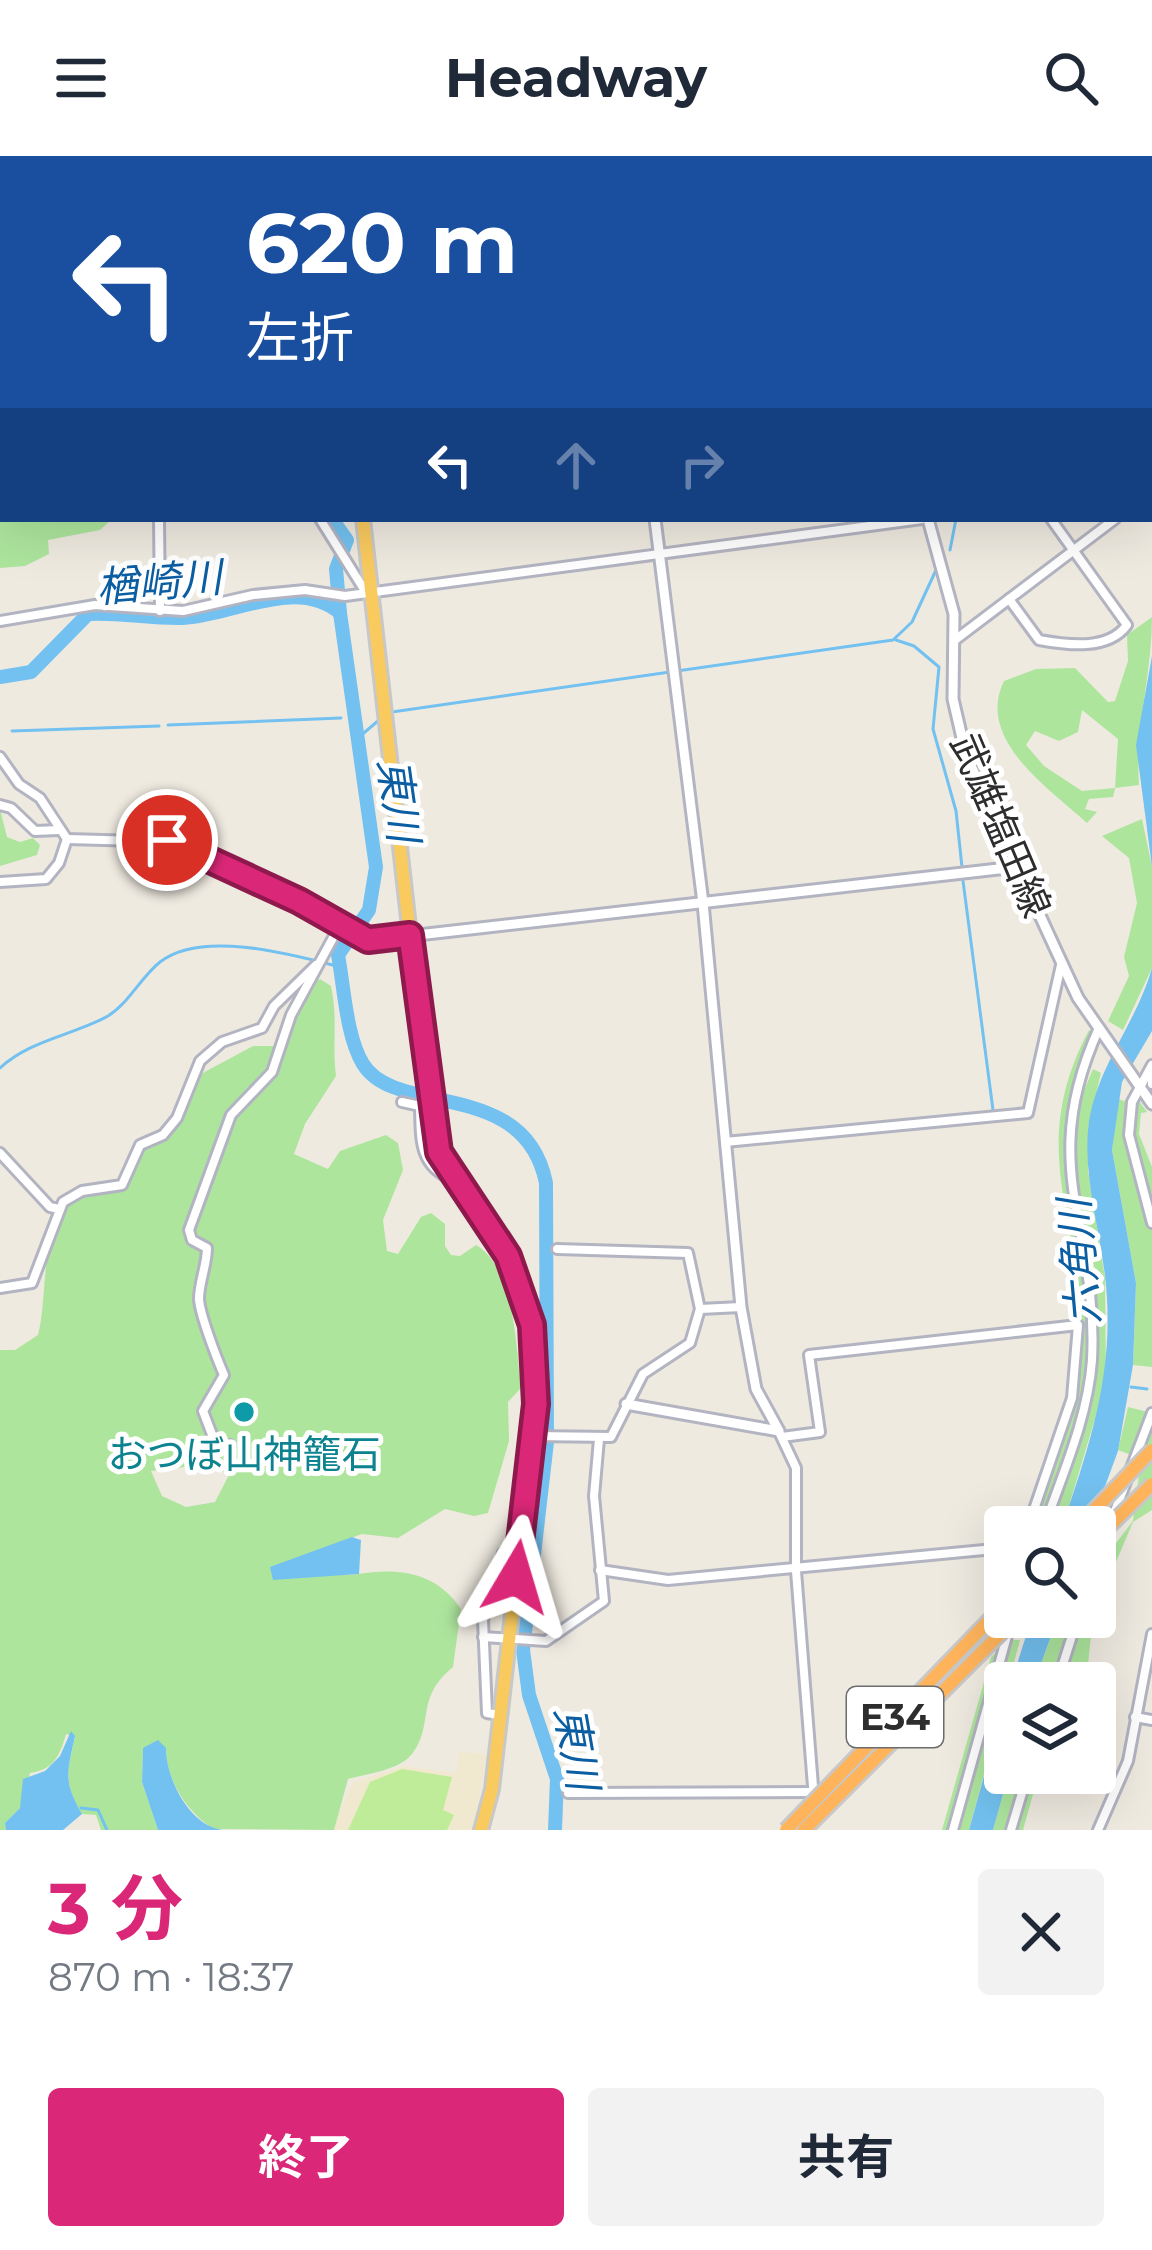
<!DOCTYPE html>
<html lang="ja">
<head>
<meta charset="utf-8">
<style>
  :root { --surface:#fff; --page:#f2f2f3; --text:#1f2937; --muted:#747a83; --accent:#db2777 }
  body { margin:0; font-family:Montserrat,"Noto Sans JP",sans-serif; background:var(--page); color:var(--text); height:100vh; display:flex; flex-direction:column; font-size:45px; white-space:nowrap }
  * { box-sizing:border-box; margin:0 }
  p { font-size:39px; color:var(--muted) }
  .icon { flex:none; width:66px; height:66px; fill:none; stroke:currentColor; stroke-width:2; stroke-linecap:round; stroke-linejoin:round }
  .map { position:relative; height:1674px; overflow:hidden }
  .sheet { display:flex; flex-direction:column; background:var(--surface); flex:1 }
  .sheet>* { flex:none }
  .hud { position:absolute; left:0px; top:0px; width:1152px; height:366px; box-shadow:0 12px 48px #0002; background:#1a4fa0; color:#fff; overflow:hidden }
  .buttons { position:absolute; left:984px; top:1350px; display:grid; gap:24px }
  .buttons a { display:grid; place-items:center; width:132px; height:132px; border-radius:12px; background:var(--surface); box-shadow:0 12px 48px #0002; font-size:60px }
  .pin { position:absolute; display:grid; place-items:center; width:102px; height:102px; color:#fff; margin:-51px; border:6px solid #fff; border-radius:50%; box-shadow:0 3px 12px #0007 }
  .me { position:absolute; width:132px; margin:-66px; rotate:7deg; stroke-linejoin:round; filter:drop-shadow(0 0 9px #0008) }
  .turn { display:flex; align-items:center; gap:42px; height:252px; padding:0 48px; font-size:54px }
  .turn .icon { width:156px; height:156px; stroke-width:2.5 }
  .turn b { display:block; font-size:84px; line-height:102px }
  .lanes { display:flex; align-items:center; height:114px; padding:0 48px; background:#0003; justify-content:center; gap:60px; direction:ltr }
  .lanes .off { opacity:.35 }
  .round { display:grid; place-items:center; flex:none; width:126px; height:126px; border-radius:12px; background:var(--page) }
  .headline { display:flex; align-items:center; justify-content:space-between; height:204px; padding:0 48px }
  h1 { font-size:72px; font-weight:700; line-height:90px; color:var(--accent) }
  .action { display:flex; gap:24px; margin-top:auto; padding:24px 48px }
  .action a { flex:1; height:138px; border-radius:12px; background:var(--accent); color:#fff; font-size:48px; font-weight:700; line-height:138px; text-align:center }
  .action a+a { background:var(--page); color:var(--text) }
  header { display:flex; justify-content:space-between; align-items:center; height:156px; padding:0 48px; background:var(--surface); font-size:54px; font-weight:700 }
  .map>svg:first-child { display:block }
</style>
</head>
<body>
<header><svg class="icon" aria-label="menu" viewBox="0 0 24 24"><path d="M4 6h16M4 12h16M4 18h16"/></svg>Headway<svg class="icon" aria-label="search" viewBox="0 0 24 24"><circle cx="10" cy="10" r="6"/><path d="M15 15l6 6"/></svg></header>
<div class="map">
<svg width="1152" height="1674" viewBox="0 0 1152 1674">
  <rect width="100%" height="100%" fill="#efeae0"/>
  <path fill="#f0e9d0" d="M460 1596 487 1598 473 1674H331L353 1626 404 1610 455 1617Z"/>
  <g fill="#ade59d" fill-rule="evenodd">
    <path d="M0 288 3 363 110 365 100 374 48 384 49 398 25 410 0 412Z"/>
    <path d="M1152 461C1152 518 1135 571 1139 629L1115 632 1113 641 1089 643 1085 653 1097 656 1087 667C1050 633 975 584 1004 525L1036 513 1075 512 1108 546 1115 545 1128 505 1127 479ZM1082 554 1118 583 1115 632 1082 635 1044 610 1026 589 1035 575 1059 585 1078 576Z"/>
    <path d="M0 653 7 681 20 686 33 682 40 689 37 699 0 710Z"/>
    <path d="M1142 663 1152 711V812L1123 874 1108 865 1129 820 1124 801 1137 747 1129 702 1102 680Z"/>
    <path d="M320 823 331 830C338 861 332 889 336 920L305 968 294 998 328 1013 340 995 386 979 398 987 403 1014 383 1064 387 1095 398 1098 421 1061 431 1057 445 1068V1090L451 1099 460 1100 476 1089C515 1112 516 1191 521 1232L508 1246 509 1285 488 1357 474 1360 445 1353 398 1382 362 1378 270 1412C297 1414 331 1422 358 1418 398 1412 435 1415 461 1453L453 1511C414 1543 435 1568 412 1598 400 1614 366 1618 348 1623L334 1674 214 1673C187 1657 166 1624 166 1592H143L142 1626 158 1674H101L96 1659 82 1658C63 1625 67 1619 75 1581L66 1578C60 1599 54 1614 30 1617L20 1652 5 1667 6 1674H0V1194H15L38 1179C49 1139 37 1060 82 1040 97 1033 114 1037 127 1027L143 990C178 977 188 951 199 919L253 890H287C291 867 301 836 320 823ZM193 1310 230 1317 215 1346 186 1351 162 1340 151 1315Z"/>
    <path d="M1089 874 1093 878 1071 934 1083 937 1093 913 1101 917 1088 972V1015L1105 1122 1106 1226 1067 1356 1048 1353 1041 1371H1032C1053 1312 1081 1250 1082 1186 1084 1065 1024 997 1089 874Z"/>
    <path d="M1137 942 1147 956 1141 957 1139 978 1152 1011V1211L1133 1209 1136 1127 1112 994 1118 943 1134 948Z"/>
    <path d="M1128 1251 1152 1257V1354L1133 1366 1095 1455 1103 1404 1133 1365 1141 1303 1118 1294Z"/>
    <path d="M1086 1461H1093L1086 1527H1034L1055 1470 1081 1478Z"/>
    <path d="M1010 1484H1020L969 1674H942L991 1501Z"/>
    <path d="M1009 1617H1039L1023 1674H993Z"/>
  </g>
  <path fill="#bfec98" d="M402 1613 452 1621 443 1654 454 1659 447 1674H348L370 1626Z"/>
  <g fill="#73c1f0">
    <path d="M1152 500V711L1136 589Z"/>
    <path d="M1152 812V875L1122 926 1112 994 1136 1127 1133 1209 1118 1295 1090 1371H1062C1091 1286 1116 1211 1105 1120 1099 1071 1084 1023 1088 974 1094 913 1136 869 1152 812Z"/>
    <path d="M352 1381 361 1384 359 1418 273 1424 270 1411Z"/>
    <path d="M1032 1461H1058L1034 1527H1011Z"/>
    <path d="M1005 1544 1009 1617 993 1674H969Z"/>
    <path d="M71 1575 75 1580C67 1618 63 1625 82 1658L63 1674H6L5 1667 20 1652 23 1623 45 1615 60 1600Z"/>
    <path d="M158 1584 166 1592C166 1622 189 1670 223 1674H158L142 1626 143 1592Z"/>
  </g>
  <g fill="none" stroke-linecap="round" stroke-linejoin="round">
    <g stroke="#73c1f0" stroke-width="3">
      <path d="M437 0 439 3"/>
      <path d="M1149 188 1152 187"/>
      <path d="M0 285H3"/>
      <path d="M950 394 956 363"/>
      <path d="M896 484 914 490 939 511 933 573 956 655 962 711"/>
      <path d="M392 556 893 484 912 466 936 414"/>
      <path d="M168 569 341 562"/>
      <path d="M12 575 159 570"/>
      <path d="M358 582 379 564"/>
      <path d="M963 725 993 954"/>
      <path d="M0 912C30 884 74 879 108 860 129 847 141 821 160 806 202 773 294 799 340 811"/>
      <path d="M1131 1231 1147 1233"/>
      <path d="M81 1652 98 1654 107 1674"/>
    </g>
    <g stroke="#73c1f0" stroke-width="14">
      <path d="M206 0 208 3"/>
      <path d="M332 363 347 384 336 413 340 457 376 711 369 754 338 799C344 830 346 880 363 908 396 962 525 921 546 1027L547 1286 523 1494 529 1539 557 1623 555 1674"/>
      <path d="M0 521 31 516 88 458C119 456 151 463 183 462 232 460 296 420 340 457"/>
    </g>
    <defs>
      <g id="minor">
        <path d="M143 0 150 3"/>
        <path d="M429 0 430 3"/>
        <path d="M874 0V3"/>
        <path d="M1079 0V3"/>
        <path d="M58 3V0"/>
        <path d="M128 3 129 0"/>
        <path d="M341 3 363 0"/>
        <path d="M483 3 486 0"/>
        <path d="M641 3 642 0"/>
        <path d="M689 3V0"/>
        <path d="M948 3 982 0"/>
        <path d="M0 115 3 114"/>
        <path d="M1149 135H1152"/>
        <path d="M0 173 3 172"/>
        <path d="M0 237H3"/>
        <path d="M1149 337 1152 335"/>
        <path d="M159 363 160 455"/>
        <path d="M320 363 365 435"/>
        <path d="M1009 443 1039 484C1067 489 1108 495 1127 469L1051 363"/>
        <path d="M0 465 95 449 183 455 253 439 305 434 345 440 922 363"/>
        <path d="M955 484 1115 363"/>
        <path d="M0 601 19 628 40 642 67 683"/>
        <path d="M0 649 11 652 35 675 59 674"/>
        <path d="M67 683 175 686 368 784 409 780"/>
        <path d="M0 726 46 723 59 707 67 683"/>
        <path d="M1152 909 1132 946 1129 979 1152 1067"/>
        <path d="M1152 922V928"/>
        <path d="M402 946 420 950"/>
        <path d="M429 948 420 950C421 981 418 1009 451 1023"/>
        <path d="M725 986 1028 957 1061 809"/>
        <path d="M0 997 50 1051 59 1053"/>
        <path d="M0 1132 32 1127 63 1046 82 1035 122 1029 140 989 163 979 177 962 200 905 222 886 262 872 274 850 316 809"/>
        <path d="M700 1153 741 1151"/>
        <path d="M780 1278 796 1312V1415L814 1643"/>
        <path d="M533 1280 611 1281 643 1218 690 1187 700 1153 688 1097 557 1093"/>
        <path d="M782 1281 820 1276 809 1199 1078 1169 1072 1242 1028 1371"/>
        <path d="M230 1289H216L203 1255 224 1219C217 1203 200 1159 199 1143 199 1126 207 1109 207 1092L192 1084 189 1074 231 959 272 916 291 859 340 769"/>
        <path d="M1131 1312 1152 1257"/>
        <path d="M1112 1363 1126 1326"/>
        <path d="M1044 1371C1063 1317 1088 1261 1092 1204 1099 1069 1035 1013 1099 872"/>
        <path d="M1095 1409 1107 1377"/>
        <path d="M600 1414 668 1424 1005 1392"/>
        <path d="M483 1481 546 1485 604 1445 594 1340 599 1283"/>
        <path d="M1057 1527 1078 1461"/>
        <path d="M499 1559 487 1557 483 1464 503 1397 519 1396"/>
        <path d="M1135 1561 1152 1564"/>
        <path d="M568 1637 813 1636"/>
        <path d="M953 1674 1009 1473"/>
        <path d="M1011 1674 1028 1617"/>
        <path d="M1098 1674 1128 1605 1152 1478"/>
      </g>
      <g id="tertiary">
        <path d="M409 780 1016 711"/>
        <path d="M626 1248 779 1275 756 1233 741 1151 703 747 655 363"/>
      </g>
      <g id="secondary">
        <path d="M600 0 605 3"/>
        <path d="M928 363 954 458 953 543 966 599 1078 842 1152 948"/>
      </g>
      <g id="trunk">
        <path d="M310 0 311 3"/>
        <path d="M363 363 429 948 439 996 452 1023 518 1120 535 1194 536 1248 492 1633 481 1674"/>
      </g>
    </defs>
    <use href="#minor" stroke="#b3b4c1" stroke-width="14"/>
    <use href="#tertiary" stroke="#b3b4c1" stroke-width="15"/>
    <use href="#secondary" stroke="#b3b4c1" stroke-width="15"/>
    <use href="#trunk" stroke="#c8c8c8" stroke-width="18"/>
    <use href="#minor" stroke="#fff" stroke-width="8"/>
    <use href="#tertiary" stroke="#fff" stroke-width="9"/>
    <use href="#secondary" stroke="#fff" stroke-width="9"/>
    <use href="#trunk" stroke="#f9ca5e" stroke-width="12"/>
    <defs>
      <g id="motorway-bridge">
        <path d="M1078 1371 1152 1294"/>
        <path d="M1095 1384 1152 1328"/>
        <path d="M786 1674 1005 1448"/>
        <path d="M804 1674 1017 1461"/>
      </g>
    </defs>
    <use href="#motorway-bridge" stroke="#c8c8c8" stroke-width="18" stroke-linecap="butt"/>
    <use href="#motorway-bridge" stroke="#ffb45b" stroke-width="12"/>
  </g>
  <g fill="none" stroke-linecap="round" stroke-linejoin="round">
    <defs>
      <path id="route" d="M167 684 299 745 368 784 410 779 439 996 508 1100 532 1169 536 1248 516 1421"/>
    </defs>
    <use href="#route" stroke="#8e194d" stroke-width="30"/>
    <use href="#route" stroke="#db2777" stroke-width="21"/>
  </g>
  <circle fill="#0f9aa8" stroke="#fff" stroke-width="4.5" cx="244" cy="1256" r="12"/>
  <g text-anchor="middle" dominant-baseline="central" stroke-width="10" stroke-linejoin="round" paint-order="stroke">
    <rect fill="#fff" stroke="#6c6c6c" stroke-width="3" x="847" y="1531" width="96" height="60" rx="9"/>
    <g font-size="36" font-weight="bold" fill="#2d2d2d">
      <text x="895" y="1561">E34</text>
    </g>
    <g font-size="39" fill="#2d2d2d" stroke="#fff">
      <text transform="translate(1001 669) rotate(67)">武雄塩田線</text>
    </g>
    <g font-size="39" fill="#0d838f" stroke="#fff">
      <text x="244" y="1298">おつぼ山神籠石</text>
    </g>
    <g font-size="42" font-style="italic" fill="#0c5ea2" stroke="#fff">
      <text transform="translate(159 426) rotate(-5)">楢崎川</text>
      <text transform="translate(399 644) rotate(82)">東川</text>
      <text transform="translate(1079 1106) rotate(-95)">六角川</text>
      <text transform="translate(577 1592) rotate(80)">東川</text>
    </g>
  </g>
</svg>
<div class="buttons">
<a><svg class="icon" aria-label="search" viewBox="0 0 24 24"><circle cx="10" cy="10" r="6"/><path d="M15 15l6 6"/></svg></a>
<a><svg class="icon" aria-label="layers" viewBox="0 0 24 24"><path d="M12 4l9 5-9 5-9-5zM3 14l9 5 9-5"/></svg></a>
</div>
<div class="pin" style="left:167px;top:684px;background:#d93025"><svg class="icon" aria-label="arrive" viewBox="0 0 24 24"><path d="M6 21V4h12l-3 4 3 4H6"/></svg></div>
<svg class="me" style="left:516px;top:1421px" viewBox="-20 -20 40 40"><path d="M0-17L14 15 0 8-14 15z" fill="#db2777" stroke="#fff" stroke-width="4"/></svg>
<div class="hud">
<div class="turn"><svg class="icon" aria-label="left" viewBox="0 0 24 24"><path d="M17 20v-9H6M10 6l-5 5 5 5"/></svg><div><b>620 m</b>左折</div></div>
<div class="lanes"><svg class="icon" aria-label="left" viewBox="0 0 24 24"><path d="M17 20v-9H6M10 6l-5 5 5 5"/></svg><svg class="icon off" aria-label="ahead" viewBox="0 0 24 24"><path d="M12 20V5M6 11l6-6 6 6"/></svg><svg class="icon off" aria-label="right" viewBox="0 0 24 24"><path d="M7 20v-9h11M14 6l5 5-5 5"/></svg></div>
</div>
</div>
<section class="sheet">
<div class="headline"><div><h1>3 分</h1><p>870 m · 18:37</p></div><a class="round"><svg class="icon" aria-label="close" viewBox="0 0 24 24"><path d="M6 6l12 12M18 6L6 18"/></svg></a></div>
<div class="action"><a>終了</a><a>共有</a></div>
</section>
</body>
</html>
